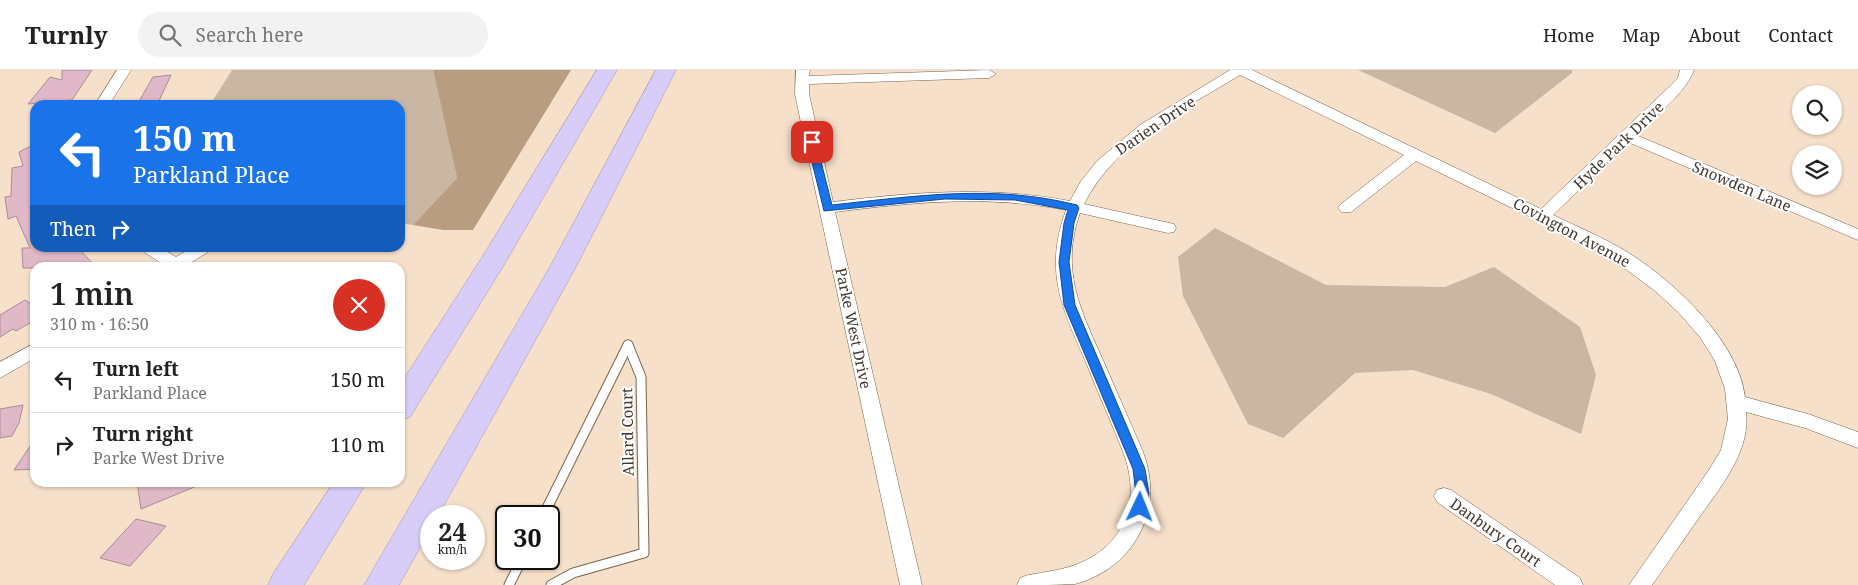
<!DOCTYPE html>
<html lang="en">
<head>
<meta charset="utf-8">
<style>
  :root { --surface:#fff; --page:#f2f2f2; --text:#222; --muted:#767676; --line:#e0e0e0 }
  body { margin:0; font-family:"Noto Serif",serif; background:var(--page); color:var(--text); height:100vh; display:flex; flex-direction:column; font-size:19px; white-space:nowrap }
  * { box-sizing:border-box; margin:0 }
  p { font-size:16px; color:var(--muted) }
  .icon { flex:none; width:28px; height:28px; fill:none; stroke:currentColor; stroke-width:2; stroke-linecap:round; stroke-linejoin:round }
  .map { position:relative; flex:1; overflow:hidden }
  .details { position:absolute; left:30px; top:192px; width:375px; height:225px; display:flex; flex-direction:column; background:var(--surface); border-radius:15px; box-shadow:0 1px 4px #0004 }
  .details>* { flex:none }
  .banner { position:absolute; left:30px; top:30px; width:375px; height:152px; border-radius:15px; box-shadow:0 1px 4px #0004; background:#1a73e8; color:#fff; overflow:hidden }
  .buttons { position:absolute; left:1792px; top:15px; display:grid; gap:10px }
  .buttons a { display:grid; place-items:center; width:50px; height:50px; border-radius:50%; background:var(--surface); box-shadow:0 1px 4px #0004; font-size:25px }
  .speed { position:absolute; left:420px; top:435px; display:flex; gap:10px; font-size:25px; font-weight:700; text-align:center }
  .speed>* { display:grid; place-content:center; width:65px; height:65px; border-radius:50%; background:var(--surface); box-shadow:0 1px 4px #0004; line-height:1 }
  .speed small { font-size:12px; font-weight:400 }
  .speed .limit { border:2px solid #111; border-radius:8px; background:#fff; color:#111 }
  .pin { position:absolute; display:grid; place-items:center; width:42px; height:42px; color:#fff; margin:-21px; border-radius:10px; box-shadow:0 2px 8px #0006 }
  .me { position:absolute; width:55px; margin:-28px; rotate:2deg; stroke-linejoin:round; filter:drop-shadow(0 0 4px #0008) }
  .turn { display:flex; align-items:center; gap:18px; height:105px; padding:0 20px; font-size:22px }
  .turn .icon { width:65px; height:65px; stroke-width:2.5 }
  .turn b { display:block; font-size:35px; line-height:42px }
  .then { display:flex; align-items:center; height:48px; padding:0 20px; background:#0003; gap:10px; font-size:19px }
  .round { display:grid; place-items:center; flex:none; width:52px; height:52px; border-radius:26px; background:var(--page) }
  .headline { display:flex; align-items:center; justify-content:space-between; height:85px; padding:0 20px }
  h1 { font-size:30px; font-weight:600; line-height:38px }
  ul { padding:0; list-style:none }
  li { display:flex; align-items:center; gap:15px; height:65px; padding:0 20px; border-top:1px solid var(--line) }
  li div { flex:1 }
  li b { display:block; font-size:19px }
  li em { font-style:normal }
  header { display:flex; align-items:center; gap:30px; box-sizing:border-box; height:70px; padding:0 25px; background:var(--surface); border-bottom:1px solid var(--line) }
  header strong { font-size:24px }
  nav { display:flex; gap:28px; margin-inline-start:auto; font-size:18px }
  .search { width:350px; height:45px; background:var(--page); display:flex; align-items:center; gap:12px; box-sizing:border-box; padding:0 18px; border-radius:28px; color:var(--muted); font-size:19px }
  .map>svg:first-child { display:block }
</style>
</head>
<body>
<header>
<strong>Turnly</strong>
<div class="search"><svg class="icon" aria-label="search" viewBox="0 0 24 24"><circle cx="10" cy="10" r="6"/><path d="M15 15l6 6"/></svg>Search here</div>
<nav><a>Home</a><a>Map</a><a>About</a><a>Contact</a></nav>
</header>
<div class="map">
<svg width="1858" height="515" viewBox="0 0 1858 515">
  <rect width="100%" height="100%" fill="#f7e0ca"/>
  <g fill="#c9b6a3">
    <path d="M232 0H433L457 108 413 155 400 153V35H210Z"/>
    <path d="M1358 0H1572V3L1495 63Z"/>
    <path d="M1215 158 1326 215 1445 217 1494 197 1580 257 1596 305 1581 364 1491 324 1413 300 1355 303 1283 368 1248 354 1183 226 1178 187Z"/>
  </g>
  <path fill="#b99d81" d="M433 0H571L473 160H443L413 155 457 108Z"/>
  <g fill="#e0b8c7" stroke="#aa8c98">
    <path d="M62 0H92L72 30 28 34 50 7 62 10Z"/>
    <path d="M171 5 157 35H137L153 7Z"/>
    <path d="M35 74V178H78L97 198H23L22 178H30L16 146 8 149 5 127 11 126 12 98 23 96 19 82Z"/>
    <path d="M25 230 35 237V250L16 261 13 259 0 267V245Z"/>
    <path d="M23 335 19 353 12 366 0 368V339Z"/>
    <path d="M35 369V399L14 400Z"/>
    <path d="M137 412H204V413L141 439Z"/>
    <path d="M136 449 166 456 130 496 100 488Z"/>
  </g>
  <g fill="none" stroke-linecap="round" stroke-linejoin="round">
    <defs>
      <g id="service">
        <path d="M543 446 628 275"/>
        <path d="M509 515 522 489"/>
        <path d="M551 515 573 503 644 483 641 307 628 275"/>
      </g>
      <g id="minor">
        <path d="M117 0H131L109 35H95Z"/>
        <path d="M796 0H810L809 6 989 0 996 4 989 8 809 14V24L833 132C913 122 990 116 1070 131L1081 111 1097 91 1140 55 1230 0H1252L1541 139 1670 16 1678 8 1680 0H1694C1686 23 1654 47 1636 65L1858 159V170L1628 72 1553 145C1574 155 1595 164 1615 175 1665 202 1738 268 1745 327L1808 344 1858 362V378L1805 358 1746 342C1751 383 1718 420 1696 452 1681 473 1667 494 1652 515H1629L1709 400 1721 380 1728 349 1725 319 1715 291 1700 267 1678 242 1654 220 1604 183 1416 91 1351 142H1341L1338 138 1341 134 1404 85 1240 5C1183 40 1116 71 1084 134L1174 154 1176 158 1174 162 1168 163 1080 143C1060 199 1080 239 1103 290 1116 321 1130 351 1143 382 1165 439 1135 498 1075 514 1059 515 1034 515 1017 515L1020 508 1028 505C1045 502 1064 500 1080 493 1127 473 1141 428 1123 382 1111 351 1097 321 1085 290 1061 236 1044 200 1066 140 989 125 913 132 835 142L922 515H900L805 72 795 24Z"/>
        <path d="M142 178H161L176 187 191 178H210L208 182 187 195 189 198H162L164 195 144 182Z"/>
        <path d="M35 273V288L0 308V292Z"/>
        <path d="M1444 418 1451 420 1580 508 1583 515H1555L1437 432 1434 426 1437 420Z"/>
      </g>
      <g id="motorway">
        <path d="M597 0H617L504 195 410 347 400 350V315L481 189Z"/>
        <path d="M656 0H676L577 195 438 446H431V458L399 515H364L551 195Z"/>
        <path d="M334 412H367L304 515H268L273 504Z"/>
      </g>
    </defs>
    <use href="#service" stroke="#77634f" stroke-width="11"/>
    <use href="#minor" stroke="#77634f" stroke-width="1"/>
    <use href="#motorway" stroke="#a399b2" stroke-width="1"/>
    <use href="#service" stroke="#fff" stroke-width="9"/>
    <use href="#minor" fill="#fff" fill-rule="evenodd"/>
    <use href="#motorway" fill="#d8cdf9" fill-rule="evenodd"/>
  </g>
  <path fill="#1a73e8" stroke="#114b97" d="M812 70 816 72 832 135C915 126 994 114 1077 135L1079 138 1074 153 1069 192 1075 235 1145 399 1149 424 1145 441 1140 443 1135 441 1133 437 1136 424 1133 399 1064 235 1059 192 1064 153 1068 140 1015 130 945 129 824 141 807 72Z"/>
  <g text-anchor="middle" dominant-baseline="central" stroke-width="4" stroke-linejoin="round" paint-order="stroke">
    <g font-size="15" fill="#41382f" stroke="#fff">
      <text transform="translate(1155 55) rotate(-34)">Darien Drive</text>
      <text transform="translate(1618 75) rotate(-44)">Hyde Park Drive</text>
      <text transform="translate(1742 116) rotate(23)">Snowden Lane</text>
      <text transform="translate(1572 162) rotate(28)">Covington Avenue</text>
      <text transform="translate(854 258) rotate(78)">Parke West Drive</text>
      <text transform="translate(627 362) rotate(-91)">Allard Court</text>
      <text transform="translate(1496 462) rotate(35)">Danbury Court</text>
    </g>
  </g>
</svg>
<div class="buttons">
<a><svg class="icon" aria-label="search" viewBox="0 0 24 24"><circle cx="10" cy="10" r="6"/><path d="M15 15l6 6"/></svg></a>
<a><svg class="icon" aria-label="layers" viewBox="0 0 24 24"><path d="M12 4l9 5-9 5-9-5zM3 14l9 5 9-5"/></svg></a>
</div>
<div class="speed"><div>24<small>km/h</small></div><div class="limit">30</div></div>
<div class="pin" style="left:812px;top:72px;background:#d93025"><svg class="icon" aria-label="arrive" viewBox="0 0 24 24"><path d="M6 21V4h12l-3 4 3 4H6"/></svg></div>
<svg class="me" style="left:1140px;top:437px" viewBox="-20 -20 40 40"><path d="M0-17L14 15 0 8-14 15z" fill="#1a73e8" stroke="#fff" stroke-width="4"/></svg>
<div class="banner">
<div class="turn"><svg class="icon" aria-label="left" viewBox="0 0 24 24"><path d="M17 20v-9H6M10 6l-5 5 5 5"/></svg><div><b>150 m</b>Parkland Place</div></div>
<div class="then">Then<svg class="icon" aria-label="right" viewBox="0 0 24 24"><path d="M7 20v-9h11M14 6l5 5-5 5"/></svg></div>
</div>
<section class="details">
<div class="headline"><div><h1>1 min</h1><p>310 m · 16:50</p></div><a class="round" style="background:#d93025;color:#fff"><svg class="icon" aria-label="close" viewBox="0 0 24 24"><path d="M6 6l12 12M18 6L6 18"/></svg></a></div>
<ul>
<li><svg class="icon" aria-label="left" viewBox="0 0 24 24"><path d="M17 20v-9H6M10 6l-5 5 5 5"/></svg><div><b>Turn left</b><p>Parkland Place</p></div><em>150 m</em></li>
<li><svg class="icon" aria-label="right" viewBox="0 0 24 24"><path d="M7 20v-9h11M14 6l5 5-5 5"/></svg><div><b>Turn right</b><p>Parke West Drive</p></div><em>110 m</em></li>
</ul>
</section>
</div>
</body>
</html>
